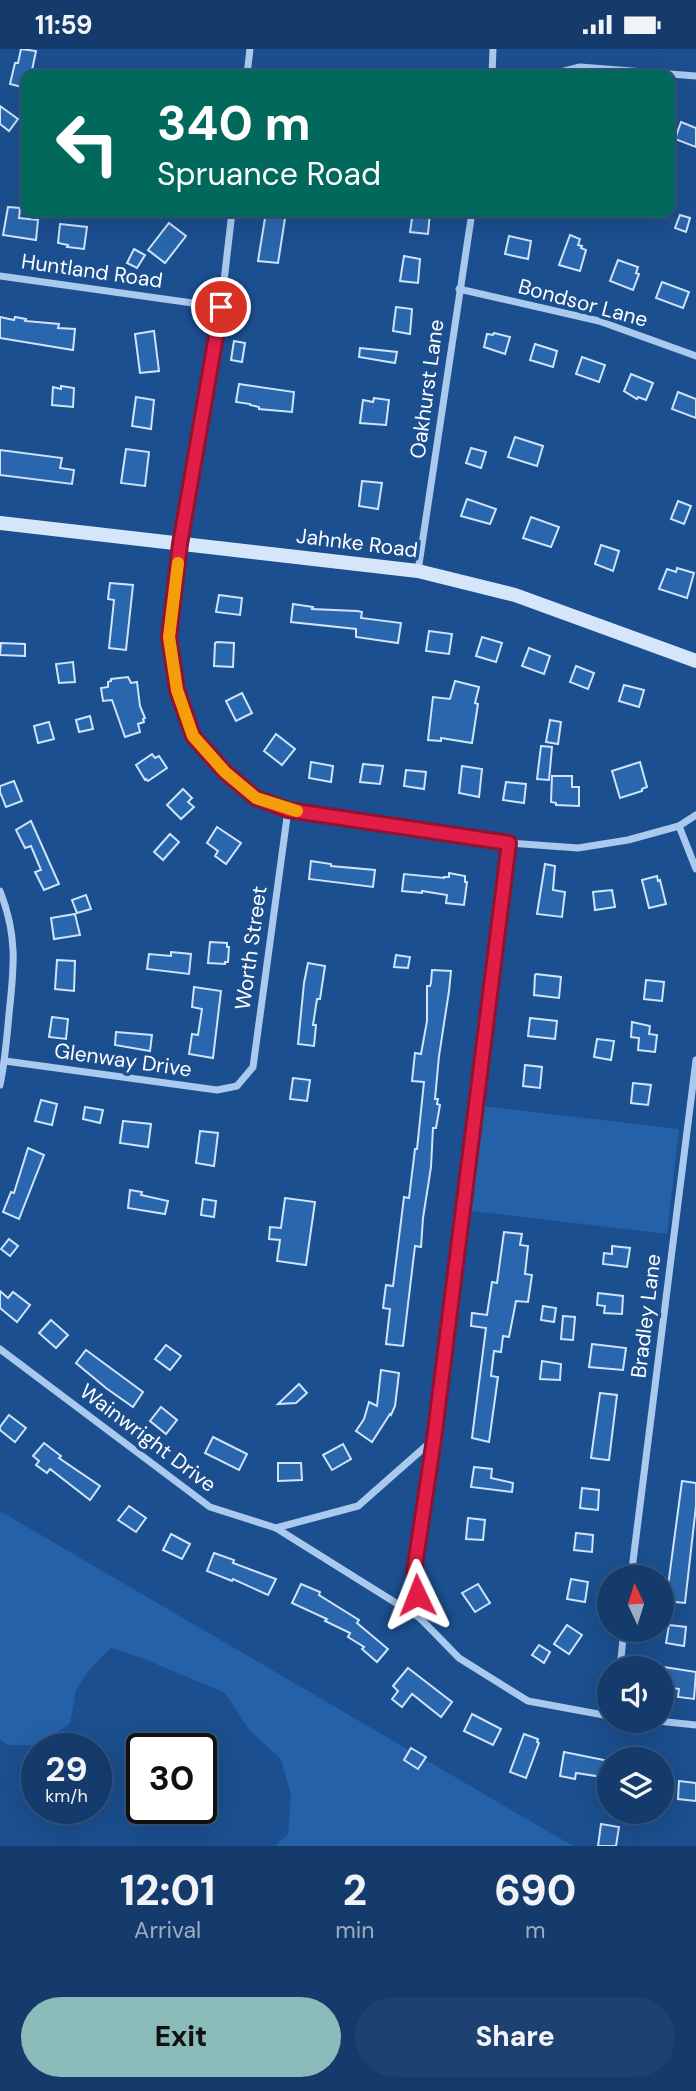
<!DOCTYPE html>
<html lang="en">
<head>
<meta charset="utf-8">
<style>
  :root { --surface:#143b6b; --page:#1d4271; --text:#f1f3f6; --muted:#9dadc1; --line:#33557e; --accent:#8bbbb9 }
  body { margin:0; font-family:"DM Sans",sans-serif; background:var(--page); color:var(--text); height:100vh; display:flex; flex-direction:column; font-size:26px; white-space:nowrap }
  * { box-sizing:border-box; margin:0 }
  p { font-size:23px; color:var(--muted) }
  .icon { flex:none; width:38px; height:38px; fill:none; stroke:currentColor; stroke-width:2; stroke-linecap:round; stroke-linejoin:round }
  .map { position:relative; height:1797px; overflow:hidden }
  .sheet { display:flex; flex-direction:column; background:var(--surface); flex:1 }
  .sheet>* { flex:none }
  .guide { position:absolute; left:21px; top:21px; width:654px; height:147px; border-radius:14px; box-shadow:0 7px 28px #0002,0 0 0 2px var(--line); background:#00695c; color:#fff; overflow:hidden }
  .needle { width:46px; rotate:356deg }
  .controls { position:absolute; left:597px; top:1516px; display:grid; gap:14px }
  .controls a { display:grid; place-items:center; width:77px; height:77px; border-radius:50%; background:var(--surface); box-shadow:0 7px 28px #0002,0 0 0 2px var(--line); font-size:35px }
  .speed { position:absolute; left:21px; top:1684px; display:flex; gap:14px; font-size:35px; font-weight:700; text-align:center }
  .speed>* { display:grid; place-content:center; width:91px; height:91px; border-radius:50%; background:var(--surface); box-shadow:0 7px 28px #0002,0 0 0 2px var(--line); line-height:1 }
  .speed small { font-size:18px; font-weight:400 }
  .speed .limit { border:4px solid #111; border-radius:10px; background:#fff; color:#111 }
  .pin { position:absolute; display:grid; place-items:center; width:60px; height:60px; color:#fff; margin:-30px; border:4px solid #fff; border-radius:50%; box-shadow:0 2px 7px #0007 }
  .me { position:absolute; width:77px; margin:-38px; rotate:358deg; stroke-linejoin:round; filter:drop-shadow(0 0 5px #0008) }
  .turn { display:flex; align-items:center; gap:24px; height:147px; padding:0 21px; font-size:32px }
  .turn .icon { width:91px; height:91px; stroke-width:2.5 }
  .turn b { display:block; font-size:49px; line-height:60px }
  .eta { display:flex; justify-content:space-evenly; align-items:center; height:119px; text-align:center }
  .eta b { font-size:42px; font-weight:800; line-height:49px }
  .primary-button { display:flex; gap:14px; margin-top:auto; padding:14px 21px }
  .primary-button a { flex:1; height:80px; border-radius:42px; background:var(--accent); color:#111; font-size:28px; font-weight:800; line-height:80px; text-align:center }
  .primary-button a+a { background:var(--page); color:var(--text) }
  .status { display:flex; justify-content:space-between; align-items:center; height:49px; padding:0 35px; background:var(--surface); direction:ltr }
  .status svg { height:19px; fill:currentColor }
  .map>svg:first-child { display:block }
</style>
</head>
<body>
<div class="status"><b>11:59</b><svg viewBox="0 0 49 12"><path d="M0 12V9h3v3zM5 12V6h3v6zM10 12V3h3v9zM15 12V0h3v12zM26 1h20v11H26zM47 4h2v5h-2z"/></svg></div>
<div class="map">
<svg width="696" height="1797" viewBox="0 0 696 1797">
  <rect width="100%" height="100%" fill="#1b4f8f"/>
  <g fill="#2461a8">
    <path d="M483 1057 679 1080 667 1185 471 1162Z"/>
    <path d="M0 1462 573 1797H275L288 1785 291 1746 281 1710 250 1682 225 1644 142 1609 111 1599 89 1621 76 1641 70 1674 40 1696H7L0 1690Z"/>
  </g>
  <g fill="#2a66ad" stroke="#cfe3fa" stroke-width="2">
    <path d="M21 0 36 2 31 26H26V39L10 35 15 14H18Z"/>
    <path d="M0 57 18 70 9 82 0 75Z"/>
    <path d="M681 73 696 79V98L675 90Z"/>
    <path d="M8 158 20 159 19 169 38 171 36 191 3 186Z"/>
    <path d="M266 163H286L278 214 258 212Z"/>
    <path d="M413 163H430L428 185 410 183Z"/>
    <path d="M680 166 690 169 686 183 675 179Z"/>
    <path d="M169 174 186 187 165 214 148 201Z"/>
    <path d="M60 175 87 178 84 200 67 198 68 196 58 194Z"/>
    <path d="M570 186 580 190 578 196 582 197 581 199 586 201 580 222 559 216Z"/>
    <path d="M509 187 531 192 528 210 505 205Z"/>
    <path d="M134 200 145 206 137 219 127 214Z"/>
    <path d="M404 207 420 210 418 234 400 232Z"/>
    <path d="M618 211 638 218 636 224 639 225 633 241 610 232Z"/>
    <path d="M662 233 689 243 683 259 656 249Z"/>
    <path d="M396 258 412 260 410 285 393 282Z"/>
    <path d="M0 268 14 271 15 268 26 270 25 272 59 275 58 279 75 280 73 301 0 289Z"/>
    <path d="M154 282 159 322 140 324 135 285Z"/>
    <path d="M494 284 510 288 505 305 484 298 487 285 493 286Z"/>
    <path d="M234 292 245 294 242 313 231 311Z"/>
    <path d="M535 295 557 302 553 318 530 311Z"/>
    <path d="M360 299 397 303 395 314 359 308Z"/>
    <path d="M582 308 605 316 599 333 576 325Z"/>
    <path d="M631 325 653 334 646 351 638 348 637 350 624 342Z"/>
    <path d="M239 335 294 343 292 363 259 360V358L250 356V355L236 353Z"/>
    <path d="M61 337 74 339 73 358 52 356 53 338 61 340Z"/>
    <path d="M678 343 696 350V369L672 360Z"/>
    <path d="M136 348 154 351 151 380 132 377Z"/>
    <path d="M374 349 389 351 386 376 360 374 363 351 373 353Z"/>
    <path d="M515 388 543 397 537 417 508 408Z"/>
    <path d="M471 399 486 403 481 419 466 414Z"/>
    <path d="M126 400 149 403 145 437 121 434Z"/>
    <path d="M0 401 62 409 60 419 74 421 72 435 0 426Z"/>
    <path d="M362 432 382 434 378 460 359 457Z"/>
    <path d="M467 450 496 460 490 475 461 467Z"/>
    <path d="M678 452 691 457 684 475 671 470Z"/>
    <path d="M531 468 559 478 551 498 523 489Z"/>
    <path d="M601 496 619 502 613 522 595 515Z"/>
    <path d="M677 519 694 524 687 549 659 540 667 520 676 523Z"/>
    <path d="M110 534 133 536 126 601 109 599 114 551 108 550Z"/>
    <path d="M219 546 242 549 240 566 216 563Z"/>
    <path d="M293 555 313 558 312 560 357 562 362 563 361 569 401 574 398 594 356 588V580L291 573Z"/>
    <path d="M429 582 452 585 449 605 426 602Z"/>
    <path d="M482 588 502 594 496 613 476 607Z"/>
    <path d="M217 593 234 594 233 618 214 617 215 594Z"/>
    <path d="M1 594 25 595V607L0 606Z"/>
    <path d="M529 599 550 607 544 625 522 617Z"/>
    <path d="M73 613 75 633 59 634 56 615Z"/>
    <path d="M576 617 594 624 588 640 570 633Z"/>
    <path d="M128 628 131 634 137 633 140 657 145 669 143 670 144 673 138 675 140 683 125 688 112 651 103 652 101 639 108 638V633L111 632V630Z"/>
    <path d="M455 632 479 638 475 654 478 655 472 694 441 689V692L428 691 433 648 450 650Z"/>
    <path d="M624 636 644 641 639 658 619 652Z"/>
    <path d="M242 644 252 664 236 672 226 652Z"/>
    <path d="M90 667 93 680 79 683 76 671Z"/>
    <path d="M550 671 561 673 558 695 546 693Z"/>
    <path d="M49 673 54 690 38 694 34 677Z"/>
    <path d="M276 685 295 700 282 716 264 702Z"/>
    <path d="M541 697 552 698 549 731 537 730Z"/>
    <path d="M152 705 155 709 159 707 167 719 148 732 146 730 145 731 136 716Z"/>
    <path d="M311 713 333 717 331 733 309 729Z"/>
    <path d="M640 713 647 738 642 740V742L620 749 612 722Z"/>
    <path d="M363 715 383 717 380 735 360 733Z"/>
    <path d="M462 717 482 720 479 748 459 744Z"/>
    <path d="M406 721 426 723 424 740 404 737Z"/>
    <path d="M552 727H572V738H579V757L556 756V754L551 753Z"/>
    <path d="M14 732 22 752 6 758 0 743V737Z"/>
    <path d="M506 733 526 735 524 754 503 751Z"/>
    <path d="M183 740 192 749 188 753 194 758 181 770 167 756Z"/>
    <path d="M31 772 59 835 44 841 35 823 41 821 31 797 25 799 16 781Z"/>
    <path d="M217 778 241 794 226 815 215 807 218 802 207 794Z"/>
    <path d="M170 785 179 793 163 811 154 803Z"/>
    <path d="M311 812 331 815V817L375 821 373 838 309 830Z"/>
    <path d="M545 815 555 817 553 841 565 843 562 868 537 865Z"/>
    <path d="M449 824 465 827V833H467L464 856 446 854 447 846 422 842V844L402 842 404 825 444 829V828H449Z"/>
    <path d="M657 827 658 832 660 831 666 855 649 859 642 831Z"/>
    <path d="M612 841 615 858 595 861 593 843Z"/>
    <path d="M86 846 91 860 77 864 72 851Z"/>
    <path d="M75 865 80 886 54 890 51 869Z"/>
    <path d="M210 893 227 894V898H229L228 913H225V915L208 914Z"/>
    <path d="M171 903 191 905 189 925 147 920 149 905 171 907Z"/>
    <path d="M396 906 410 908 408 919 394 918Z"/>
    <path d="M57 911 75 912 74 942 55 940Z"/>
    <path d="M308 914 325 917 320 950H317L313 976H316L314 997 298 995 304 934Z"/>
    <path d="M432 921 451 922 449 942 439 1007 435 1050H438L437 1055 440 1056 436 1079H433L431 1118 423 1169 421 1198 415 1197 403 1297 386 1295 390 1260 383 1259 386 1236 393 1237 404 1148 409 1149 415 1100H417L424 1033 412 1032 415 1004 421 1005 427 972V937H430L431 934Z"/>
    <path d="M536 925 561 928 559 949 534 946 535 926Z"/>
    <path d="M646 931 664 933 662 952 644 950Z"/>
    <path d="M194 938 221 942 213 1009 189 1005 192 985 198 986 202 960 192 958Z"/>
    <path d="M52 968 68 970 66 990 49 988Z"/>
    <path d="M530 969 557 972 555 990 528 987Z"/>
    <path d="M632 973 650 977 649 985 657 986 655 1003 638 1001 639 989 631 988Z"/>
    <path d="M116 983 152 986 150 1002 115 996Z"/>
    <path d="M597 990 614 992 611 1011 594 1008Z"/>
    <path d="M525 1016 542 1018 540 1039 523 1037Z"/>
    <path d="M293 1029 310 1031 307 1052 290 1050Z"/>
    <path d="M633 1034 651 1036 648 1056 631 1054Z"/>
    <path d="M41 1051 57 1055 52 1076 35 1072Z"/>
    <path d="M85 1058 103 1061 100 1074 83 1070Z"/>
    <path d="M123 1072 151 1075 148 1098 120 1094Z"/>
    <path d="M200 1082 218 1084 214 1117 196 1114Z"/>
    <path d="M28 1099 44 1106 19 1170 3 1163 11 1143 14 1144Z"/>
    <path d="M130 1141 142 1143 141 1146 168 1152 165 1165 128 1159Z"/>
    <path d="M285 1149 315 1153 306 1216 277 1212 280 1191 269 1190 270 1178 281 1179Z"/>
    <path d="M203 1150 216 1152 214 1168 201 1166Z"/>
    <path d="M504 1183 522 1185 520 1196 528 1197 525 1225 532 1226 528 1253 516 1252 509 1288 503 1287 501 1303 494 1302 491 1327 498 1328 489 1393 472 1389 486 1279 471 1277 472 1264 487 1266 492 1233 497 1234Z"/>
    <path d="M9 1190 18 1197 10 1207 1 1200Z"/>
    <path d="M612 1197 630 1199 627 1218 603 1215 604 1204 612 1205Z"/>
    <path d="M0 1242 8 1249 13 1243 30 1256 17 1273 0 1259Z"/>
    <path d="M598 1244 623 1247 622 1265 604 1264 605 1257 597 1256Z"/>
    <path d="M543 1257 556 1259 554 1273 541 1271Z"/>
    <path d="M563 1267 575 1268 573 1291 561 1290Z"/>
    <path d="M51 1271 68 1286 56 1299 39 1284Z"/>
    <path d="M592 1295 626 1299 623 1321 589 1318Z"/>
    <path d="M166 1296 181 1307 170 1321 155 1310Z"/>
    <path d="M86 1301 143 1343 133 1358 106 1339 76 1314Z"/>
    <path d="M542 1312 561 1315 560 1331 540 1330Z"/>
    <path d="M381 1321 399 1324 395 1357 391 1366 390 1365 372 1393 356 1382 364 1370 369 1353 377 1357Z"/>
    <path d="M299 1335 307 1344 296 1354 278 1355Z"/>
    <path d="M600 1344 617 1346 609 1411H607L591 1409Z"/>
    <path d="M161 1358 177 1371 166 1385 150 1372Z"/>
    <path d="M9 1366 26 1379 15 1393 0 1381V1378Z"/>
    <path d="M213 1388 247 1405 239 1421 205 1404Z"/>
    <path d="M44 1394 61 1407 59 1409 100 1437 90 1451 50 1420 47 1424 36 1416 39 1412 33 1407Z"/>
    <path d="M343 1395 351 1410 332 1421 323 1406Z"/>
    <path d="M278 1414H301L302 1431 278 1432Z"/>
    <path d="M474 1418 492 1420 491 1429 513 1434 512 1443 471 1438Z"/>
    <path d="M682 1432 696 1434V1457L685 1554 666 1552Z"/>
    <path d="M582 1439 599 1441 598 1461 580 1459Z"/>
    <path d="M129 1457 146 1469 136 1483 118 1471Z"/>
    <path d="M468 1469 485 1471 483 1491 466 1490Z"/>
    <path d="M576 1484 593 1486 592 1503 574 1501Z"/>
    <path d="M171 1485 190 1495 182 1510 163 1501Z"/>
    <path d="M214 1504 234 1511 233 1514 276 1530 268 1546 233 1530 232 1532 207 1522Z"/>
    <path d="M571 1530 588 1533 585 1553 567 1550Z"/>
    <path d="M301 1535 320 1543 319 1546 359 1571 357 1574 388 1600 377 1613 362 1600 364 1598 348 1588 350 1584 325 1572 327 1570 292 1554Z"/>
    <path d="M478 1535 490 1554 475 1563 462 1544Z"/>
    <path d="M567 1576 582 1586 569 1605 554 1595Z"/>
    <path d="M669 1576 686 1578 684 1597 666 1594Z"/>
    <path d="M539 1596 550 1603 544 1614 532 1606Z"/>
    <path d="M664 1618 696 1623 694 1650 678 1648 679 1640 662 1638V1624Z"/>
    <path d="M408 1619 452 1653 441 1668 412 1645 402 1658 392 1650 398 1642 393 1637Z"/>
    <path d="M472 1665 501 1680 493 1696 464 1682Z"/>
    <path d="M524 1685 538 1690 537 1693 539 1694 526 1729 510 1723Z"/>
    <path d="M411 1699 426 1708 418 1720 404 1711Z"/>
    <path d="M564 1703 609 1712V1729L576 1724 575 1730 560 1727Z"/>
    <path d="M679 1732 696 1734V1752L678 1750Z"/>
    <path d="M601 1775 619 1778 616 1797H598Z"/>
  </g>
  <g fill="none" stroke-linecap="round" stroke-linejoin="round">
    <g stroke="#a9c9ee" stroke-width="7">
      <path d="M247 26 250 0"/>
      <path d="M492 26 493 0"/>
      <path d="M549 26 580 18 696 27"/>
      <path d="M232 163 221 258 180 495 169 588 177 641 193 687 225 723 256 749 288 761 509 794 578 799 628 791 679 777 696 766"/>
      <path d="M0 227 221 258"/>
      <path d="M459 240 599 272 696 307"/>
      <path d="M418 522 472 163"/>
      <path d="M679 777 696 820"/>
      <path d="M0 842C18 887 14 919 9 965 7 989 5 1012 0 1036"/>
      <path d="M5 1012 217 1041 237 1037 253 1018 288 761"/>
      <path d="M0 1300 210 1458 276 1479 420 1569 459 1609 528 1652 609 1667"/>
      <path d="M276 1479 358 1457 434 1390 509 794"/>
      <path d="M631 1528 696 1011"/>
      <path d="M420 1569 414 1523 434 1391"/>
      <path d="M620 1619 624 1580"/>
      <path d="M648 1671 696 1676"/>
    </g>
    <path stroke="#d6e6fa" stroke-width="14" d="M0 474 418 522 515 546 696 612"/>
  </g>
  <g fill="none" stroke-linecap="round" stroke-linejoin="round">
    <defs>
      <path id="route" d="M221 258 180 495 169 588 177 641 193 687 225 723 256 749 288 761 509 794 434 1390 414 1523 417 1546"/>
    </defs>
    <use href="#route" stroke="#92132f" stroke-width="18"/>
    <use href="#route" stroke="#e11d48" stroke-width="12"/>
    <path stroke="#f59e0b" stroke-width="12" d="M178 514 169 588 177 641 193 687 225 723 256 749 297 762"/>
  </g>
  <g text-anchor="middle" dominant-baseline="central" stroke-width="7" stroke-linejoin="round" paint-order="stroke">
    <g font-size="21" fill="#fff" stroke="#1b4f8f">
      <text transform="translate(92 222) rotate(8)">Huntland Road</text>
      <text transform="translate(583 254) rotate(15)">Bondsor Lane</text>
      <text transform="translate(427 340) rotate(-82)">Oakhurst Lane</text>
      <text transform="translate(357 494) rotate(7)">Jahnke Road</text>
      <text transform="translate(251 899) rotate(-82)">Worth Street</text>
      <text transform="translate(123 1011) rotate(8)">Glenway Drive</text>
      <text transform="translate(646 1267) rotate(-83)">Bradley Lane</text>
      <text transform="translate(148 1389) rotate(37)">Wainwright Drive</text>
    </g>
  </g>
</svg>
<div class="controls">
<a><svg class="needle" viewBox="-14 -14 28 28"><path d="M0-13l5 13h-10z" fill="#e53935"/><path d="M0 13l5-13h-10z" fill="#9dadc1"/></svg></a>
<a><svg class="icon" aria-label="sound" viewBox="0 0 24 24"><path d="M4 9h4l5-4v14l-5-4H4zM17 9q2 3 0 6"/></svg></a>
<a><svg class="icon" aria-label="layers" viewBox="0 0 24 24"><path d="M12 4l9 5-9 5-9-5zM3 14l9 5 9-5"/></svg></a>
</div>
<div class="speed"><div>29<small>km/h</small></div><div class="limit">30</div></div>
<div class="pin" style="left:221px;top:258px;background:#d93025"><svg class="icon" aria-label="arrive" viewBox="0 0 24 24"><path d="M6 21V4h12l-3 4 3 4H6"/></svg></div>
<svg class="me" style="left:417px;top:1546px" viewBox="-20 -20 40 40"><path d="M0-17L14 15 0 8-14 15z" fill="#e11d48" stroke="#fff" stroke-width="4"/></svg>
<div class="guide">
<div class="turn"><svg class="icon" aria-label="left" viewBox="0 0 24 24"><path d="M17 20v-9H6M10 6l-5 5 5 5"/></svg><div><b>340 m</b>Spruance Road</div></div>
</div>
</div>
<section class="sheet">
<div class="eta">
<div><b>12:01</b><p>Arrival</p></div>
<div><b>2</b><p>min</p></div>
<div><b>690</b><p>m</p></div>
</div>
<div class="primary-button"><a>Exit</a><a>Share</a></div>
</section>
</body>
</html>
